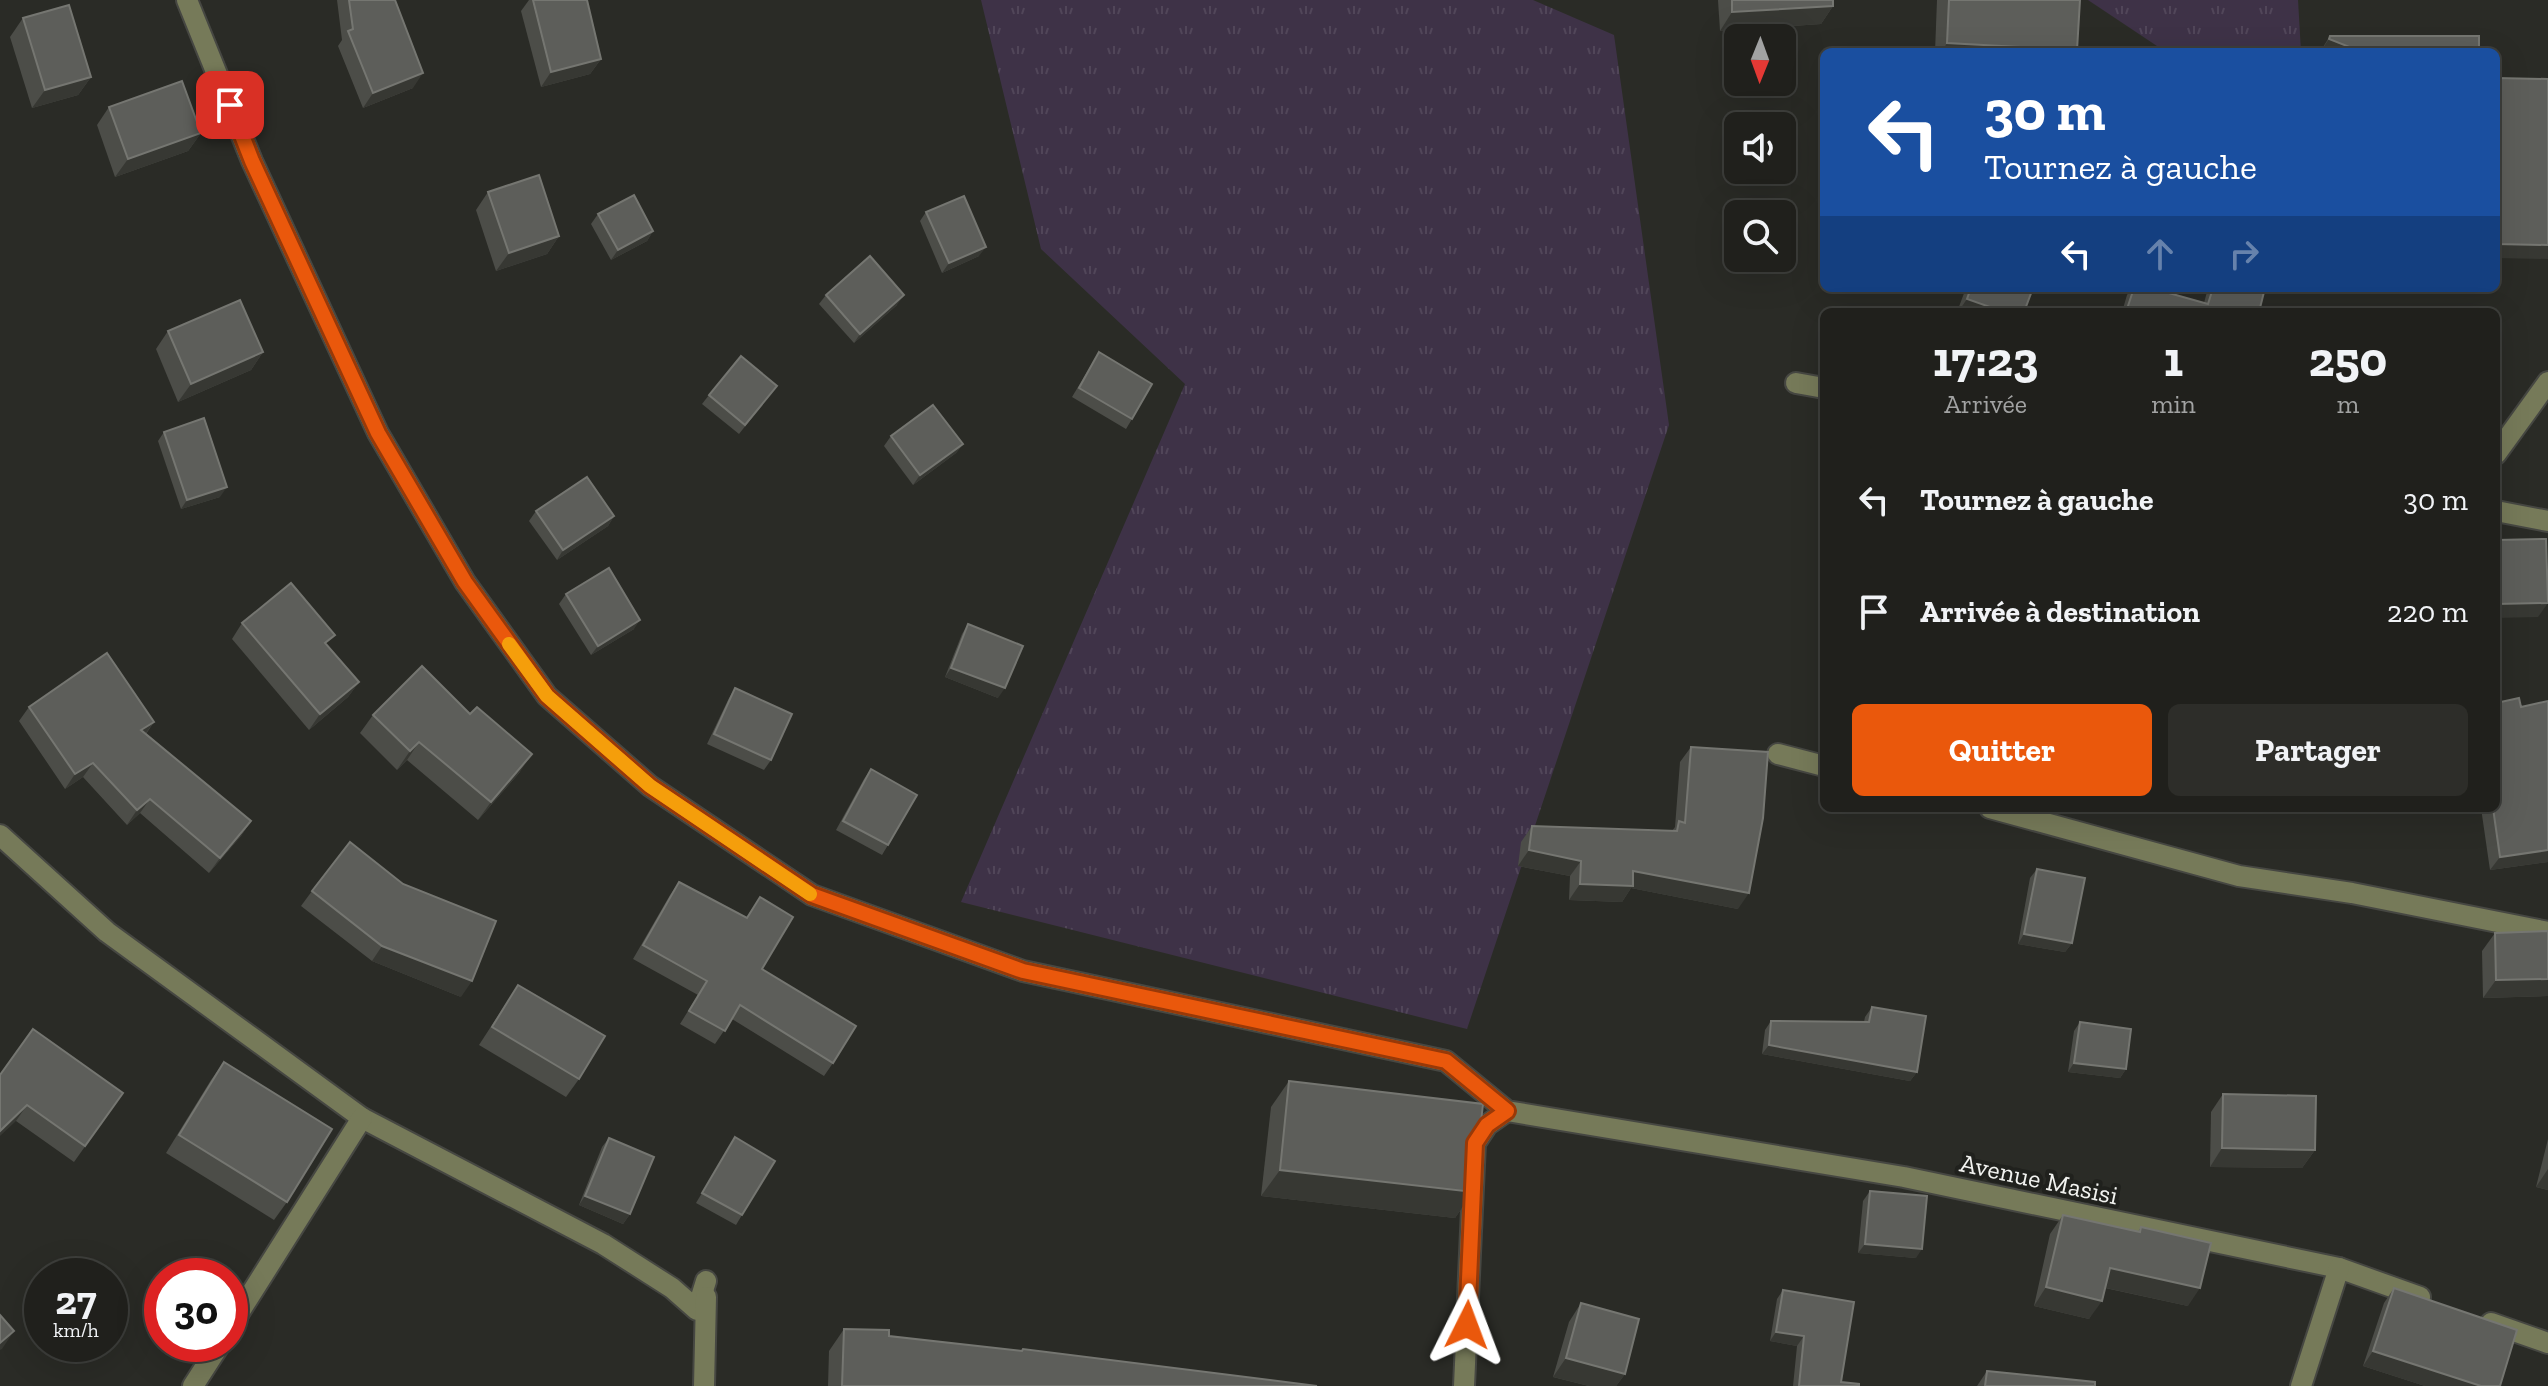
<!DOCTYPE html>
<html lang="fr">
<head>
<meta charset="utf-8">
<style>
  :root { --surface:#20201c; --page:#2d2d29; --text:#f1f3f6; --muted:#a2a3a3; --line:#3d3e3b; --accent:#ea580c }
  body { margin:0; font-family:"Zilla Slab",serif; background:var(--page); color:var(--text); height:100vh; display:flex; flex-direction:column; font-size:30px; white-space:nowrap }
  * { box-sizing:border-box; margin:0 }
  p { font-size:26px; color:var(--muted) }
  .icon { flex:none; width:44px; height:44px; fill:none; stroke:currentColor; stroke-width:2; stroke-linecap:round; stroke-linejoin:round }
  .map { position:relative; flex:1; overflow:hidden }
  .panel { position:absolute; left:1820px; top:308px; width:680px; height:504px; display:flex; flex-direction:column; background:var(--surface); border-radius:12px; box-shadow:0 8px 32px #0002,0 0 0 2px var(--line) }
  .panel>* { flex:none }
  .top-card { position:absolute; left:1820px; top:48px; width:680px; height:244px; border-radius:12px; box-shadow:0 8px 32px #0002,0 0 0 2px var(--line); background:#1a4fa0; color:#fff; overflow:hidden }
  .needle { width:52px; rotate:181deg }
  .fabs { position:absolute; left:1724px; top:24px; display:grid; gap:16px }
  .fabs a { display:grid; place-items:center; width:72px; height:72px; border-radius:12px; background:var(--surface); box-shadow:0 8px 32px #0002,0 0 0 2px var(--line); font-size:40px }
  .speed { position:absolute; left:24px; top:1258px; display:flex; gap:16px; font-size:40px; font-weight:700; text-align:center }
  .speed>* { display:grid; place-content:center; width:104px; height:104px; border-radius:50%; background:var(--surface); box-shadow:0 8px 32px #0002,0 0 0 2px var(--line); line-height:1 }
  .speed small { font-size:20px; font-weight:400 }
  .speed .limit { border:12px solid #d22; background:#fff; color:#111 }
  .pin { position:absolute; display:grid; place-items:center; width:68px; height:68px; color:#fff; margin:-34px; border-radius:16px; box-shadow:0 4px 12px #0006 }
  .me { position:absolute; width:88px; margin:-44px; rotate:3deg; stroke-linejoin:round; filter:drop-shadow(0 0 6px #0008) }
  .turn { display:flex; align-items:center; gap:28px; height:168px; padding:0 32px; font-size:36px }
  .turn .icon { width:104px; height:104px; stroke-width:2.5 }
  .turn b { display:block; font-size:56px; line-height:68px }
  .lanes { display:flex; align-items:center; height:76px; padding:0 32px; background:#0003; justify-content:center; gap:40px; direction:ltr }
  .lanes .off { opacity:.35 }
  .eta { display:flex; justify-content:space-evenly; align-items:center; height:136px; text-align:center }
  .eta b { font-size:48px; font-weight:700; line-height:56px }
  .cta { display:flex; gap:16px; margin-top:auto; padding:16px 32px }
  .cta a { flex:1; height:92px; border-radius:12px; background:var(--accent); color:#fff; font-size:32px; font-weight:700; line-height:92px; text-align:center }
  .cta a+a { background:var(--page); color:var(--text) }
  ul { padding:0; list-style:none }
  li { display:flex; align-items:center; gap:24px; height:112px; padding:0 32px }
  li div { flex:1 }
  li b { display:block; font-size:30px }
  li em { font-style:normal }
  .map>svg:first-child { display:block }
</style>
</head>
<body>
<div class="map">
<svg width="2548" height="1386" viewBox="0 0 2548 1386">
  <defs>
    <pattern id="grass-tufts" width="24" height="20" patternUnits="userSpaceOnUse" patternTransform="scale(2)"><rect width="24" height="20" fill="#3e3247"/><path d="M3 7l-1-3M5 7V3M7 7l1-3M15 17l-1-3M17 17v-4M19 17l1-3" fill="none" stroke="#514659"/></pattern>
  </defs>
  <rect width="100%" height="100%" fill="#2a2b26"/>
  <g fill="url(#grass-tufts)">
    <path d="M981 0H1533L1614 35 1669 425 1467 1029 961 902 1185 384 1041 249Z"/>
    <path d="M2088 0H2298L2301 52H2166Z"/>
  </g>
  <g fill="none" stroke-linecap="round" stroke-linejoin="round">
    <defs>
      <g id="minor">
        <path d="M187 0 252 161 378 433 465 582 547 696 650 786 812 895 1023 971 1446 1061 1507 1111 1904 1177 2339 1268 2420 1297"/>
        <path d="M1796 383 1824 388"/>
        <path d="M2496 454 2548 382"/>
        <path d="M2496 511 2548 521"/>
        <path d="M1778 754 1824 766"/>
        <path d="M1990 808 2239 876 2352 893 2548 932"/>
        <path d="M0 835 107 932 362 1118 603 1244 672 1288 697 1310 706 1281"/>
        <path d="M2491 1323 2548 1343"/>
        <path d="M230 1327 362 1118"/>
        <path d="M193 1386 220 1344"/>
        <path d="M704 1386 706 1297"/>
        <path d="M1464 1386 1475 1143 1487 1125 1507 1111"/>
        <path d="M2301 1386 2339 1268"/>
      </g>
    </defs>
    <use href="#minor" stroke="#464742" stroke-width="24"/>
    <use href="#minor" stroke="#767a59" stroke-width="20"/>
  </g>
  <g fill="#4c4d48">
    <path d="M337 0H395L413 88 363 108 338 46 342 40Z"/>
    <path d="M529 0H587L601 59 590 74 541 87 521 11Z"/>
    <path d="M1718 0H1833V6L1821 24 1720 31Z"/>
    <path d="M1937 0H2080L2076 52H1935Z"/>
    <path d="M23 18 91 77 78 95 32 108 10 37Z"/>
    <path d="M2330 36 2479 52H2320Z"/>
    <path d="M109 107 201 133 188 151 115 177 97 125Z"/>
    <path d="M488 192 559 236 547 254 496 271 476 210Z"/>
    <path d="M926 212 979 256 942 273 920 221Z"/>
    <path d="M598 214 653 231 647 241 611 260 591 224Z"/>
    <path d="M1966 288H2033L2024 312H1957Z"/>
    <path d="M2132 288H2151L2204 303 2208 288H2265L2259 312H2122L2127 295Z"/>
    <path d="M826 295 897 305 854 343 819 304Z"/>
    <path d="M168 331 263 352 251 370 178 402 156 349Z"/>
    <path d="M1099 352 1132 419 1126 429 1072 397Z"/>
    <path d="M777 386 739 434 702 404 709 395Z"/>
    <path d="M164 432 220 497 181 509 158 441Z"/>
    <path d="M891 436 963 444 956 453 913 485 884 446Z"/>
    <path d="M536 511 614 516 608 526 557 560 529 521Z"/>
    <path d="M566 594 634 629 591 655 559 604Z"/>
    <path d="M242 623 359 682 348 697 309 730 232 639Z"/>
    <path d="M968 624 998 698 945 677 962 634Z"/>
    <path d="M735 688 771 760 764 770 707 744 729 698Z"/>
    <path d="M29 707 154 722 146 734 251 821 241 836 209 873 140 813 127 825 83 777 65 789 19 721Z"/>
    <path d="M2521 707 2548 862 2490 870 2481 808H2496Z"/>
    <path d="M373 715 520 772 478 820 407 760 397 770 360 733Z"/>
    <path d="M1691 747 1738 909 1631 888 1622 902 1569 900 1570 876 1518 866 1521 842 1532 826 1672 831 1675 827 1680 762Z"/>
    <path d="M871 769 888 845 882 855 836 830 864 779Z"/>
    <path d="M2037 869 2072 943 2065 952 2018 944 2030 878Z"/>
    <path d="M679 882 746 918 760 897 762 969 833 1063 824 1076 732 1019 715 1044 680 1024 698 995 633 959 670 895Z"/>
    <path d="M312 891 461 997 372 961 301 906Z"/>
    <path d="M2548 931V996L2483 998 2482 951 2495 933Z"/>
    <path d="M518 985 579 1079 566 1097 479 1045Z"/>
    <path d="M1872 1007 1917 1072 1910 1081 1762 1054 1765 1030 1771 1021 1864 1022 1865 1017Z"/>
    <path d="M2080 1022 2126 1069 2120 1078 2068 1072 2074 1031Z"/>
    <path d="M224 1062 287 1202 274 1220 166 1153 211 1080Z"/>
    <path d="M0 1075 123 1093 74 1162 16 1121Z"/>
    <path d="M1289 1081 1473 1192 1455 1218 1261 1196 1271 1107Z"/>
    <path d="M2223 1094 2315 1150 2302 1168 2210 1167 2211 1112Z"/>
    <path d="M735 1137 742 1215 736 1225 696 1203Z"/>
    <path d="M609 1138 630 1214 623 1224 579 1205 602 1147Z"/>
    <path d="M2548 1139V1190L2536 1187Z"/>
    <path d="M1870 1191 1916 1258 1858 1253 1863 1201Z"/>
    <path d="M2063 1215 2138 1232 2141 1227 2188 1306 2105 1288 2089 1319 2034 1306 2050 1234Z"/>
    <path d="M2394 1288 2500 1386H2425L2363 1366 2384 1303Z"/>
    <path d="M1783 1290 1841 1382 1859 1386H1793L1797 1346 1770 1341 1777 1299Z"/>
    <path d="M1581 1303 1625 1374 1616 1386H1589L1553 1377 1569 1322Z"/>
    <path d="M844 1329 889 1336 1021 1351 1023 1349 1317 1386H828L829 1351Z"/>
    <path d="M1987 1371 2095 1386H1977Z"/>
  </g>
  <g fill="#373833">
    <path d="M1833 6 1821 24 1720 31 1732 12Z"/>
    <path d="M2329 39 2362 52H2320Z"/>
    <path d="M1947 43 2077 50 2076 52H1942Z"/>
    <path d="M601 59 590 74 541 87 551 72Z"/>
    <path d="M423 73 413 88 363 108 373 93Z"/>
    <path d="M91 77 78 95 32 108 45 90Z"/>
    <path d="M201 133 188 151 115 177 128 159Z"/>
    <path d="M653 231 647 241 611 260 618 250Z"/>
    <path d="M559 236 547 254 496 271 509 253Z"/>
    <path d="M2496 244 2548 245V259L2496 258Z"/>
    <path d="M986 247 979 256 942 273 949 263Z"/>
    <path d="M904 295 897 305 854 343 860 334Z"/>
    <path d="M1967 299 2004 312H1958Z"/>
    <path d="M263 352 251 370 178 402 191 384Z"/>
    <path d="M963 444 956 453 913 485 920 475Z"/>
    <path d="M227 487 220 497 181 509 187 500Z"/>
    <path d="M614 516 608 526 557 560 563 550Z"/>
    <path d="M2548 603 2538 617 2496 618V604Z"/>
    <path d="M640 620 634 629 591 655 598 646Z"/>
    <path d="M951 668 1005 688 998 698 945 677Z"/>
    <path d="M359 682 348 697 309 730 320 714Z"/>
    <path d="M154 722 143 737 141 730Z"/>
    <path d="M419 742 407 760 397 770 410 751Z"/>
    <path d="M532 754 520 772 478 820 491 802Z"/>
    <path d="M93 763 83 777 65 789 75 774Z"/>
    <path d="M150 799 140 813 127 825 137 810Z"/>
    <path d="M251 821 241 836 209 873 220 858Z"/>
    <path d="M1529 850 1581 861 1570 876 1518 866Z"/>
    <path d="M2548 850V862L2490 870 2500 857Z"/>
    <path d="M1633 871 1749 893 1738 909 1631 888 1622 902 1569 900 1580 884Z"/>
    <path d="M2024 934 2072 943 2065 952 2018 944Z"/>
    <path d="M382 946 472 981 461 997 372 961Z"/>
    <path d="M2548 979V996L2483 998 2496 980Z"/>
    <path d="M1769 1045 1917 1072 1910 1081 1762 1054Z"/>
    <path d="M2074 1063 2126 1069 2120 1078 2068 1072Z"/>
    <path d="M27 1105 16 1121 0 1136V1131Z"/>
    <path d="M2222 1148 2315 1150 2302 1168 2210 1167Z"/>
    <path d="M2548 1169V1190L2536 1187Z"/>
    <path d="M1280 1170 1473 1192 1455 1218 1261 1196Z"/>
    <path d="M585 1196 630 1214 623 1224 579 1205Z"/>
    <path d="M1865 1244 1922 1249 1916 1258 1858 1253Z"/>
    <path d="M2110 1268 2200 1288 2188 1306 2097 1286Z"/>
    <path d="M2046 1287 2102 1301 2089 1319 2034 1306Z"/>
    <path d="M14 1331 2 1349 0 1350V1343Z"/>
    <path d="M1776 1332 1804 1336 1797 1346 1770 1341Z"/>
    <path d="M2373 1351 2481 1386H2425L2363 1366Z"/>
    <path d="M1566 1358 1625 1374 1616 1386H1589L1553 1377Z"/>
  </g>
  <g fill="#5d5e5a" stroke="#757671" stroke-width="2">
    <path d="M349 0H395L423 73 373 93 348 31 353 29Z"/>
    <path d="M533 0H587L601 59 551 72Z"/>
    <path d="M1732 0H1833V6L1732 12Z"/>
    <path d="M1949 0H2080L2077 50 1947 43Z"/>
    <path d="M69 5 91 77 45 90 23 18Z"/>
    <path d="M2330 36H2479V52H2362L2329 39Z"/>
    <path d="M2496 78 2548 79V245L2496 244Z"/>
    <path d="M182 81 201 133 128 159 109 107Z"/>
    <path d="M539 175 559 236 509 253 488 192Z"/>
    <path d="M634 195 653 231 618 250 598 214Z"/>
    <path d="M964 196 986 247 949 263 926 212Z"/>
    <path d="M870 256 904 295 860 334 826 295Z"/>
    <path d="M1971 288H2033L2024 312H2004L1967 299Z"/>
    <path d="M2134 288H2151L2208 304 2213 288H2265L2259 312H2126Z"/>
    <path d="M240 300 263 352 191 384 168 331Z"/>
    <path d="M1099 352 1152 384 1132 419 1079 388Z"/>
    <path d="M741 356 777 386 745 425 709 395Z"/>
    <path d="M933 405 963 444 920 475 891 436Z"/>
    <path d="M204 418 227 487 187 500 164 432Z"/>
    <path d="M587 477 614 516 563 550 536 511Z"/>
    <path d="M2546 539 2548 603 2496 604 2497 540Z"/>
    <path d="M609 568 640 620 598 646 566 594Z"/>
    <path d="M291 583 335 635 325 643 359 682 320 714 242 623Z"/>
    <path d="M968 624 1023 646 1005 688 951 668Z"/>
    <path d="M107 653 154 722 141 730 251 821 220 858 150 799 137 810 93 763 75 774 29 707Z"/>
    <path d="M422 666 470 714 477 707 532 754 491 802 419 742 410 751 373 715Z"/>
    <path d="M735 688 792 714 771 760 714 734Z"/>
    <path d="M2519 698 2521 707 2548 701V850L2500 857 2493 808H2496V703Z"/>
    <path d="M1691 747 1768 752 1763 818 1749 893 1633 871V886L1580 884 1581 861 1529 850 1532 826 1677 831 1679 821 1685 823Z"/>
    <path d="M871 769 917 795 888 845 843 821Z"/>
    <path d="M350 842 403 884 496 921 472 981 382 946 312 891Z"/>
    <path d="M2037 869 2085 878 2072 943 2024 934Z"/>
    <path d="M679 882 747 918 760 897 793 917 762 969 856 1026 833 1063 740 1005 725 1031 689 1011 707 981 643 945Z"/>
    <path d="M2548 931V979L2496 980 2495 933Z"/>
    <path d="M518 985 605 1036 579 1079 492 1027Z"/>
    <path d="M1872 1007 1926 1016 1917 1072 1769 1045 1771 1021 1869 1022Z"/>
    <path d="M2080 1022 2131 1029 2126 1069 2074 1063Z"/>
    <path d="M33 1029 123 1093 85 1146 27 1105 0 1131V1075Z"/>
    <path d="M224 1062 332 1129 287 1202 179 1135Z"/>
    <path d="M1289 1081 1483 1104 1473 1192 1280 1170Z"/>
    <path d="M2223 1094 2316 1096 2315 1150 2222 1148Z"/>
    <path d="M735 1137 775 1161 742 1215 702 1193Z"/>
    <path d="M609 1138 654 1157 630 1214 585 1196Z"/>
    <path d="M1870 1191 1927 1196 1922 1249 1865 1244Z"/>
    <path d="M2063 1215 2140 1232 2141 1227 2211 1243 2200 1288 2110 1268 2102 1301 2046 1287Z"/>
    <path d="M2394 1288 2517 1330 2500 1386H2481L2373 1351Z"/>
    <path d="M1783 1290 1854 1302 1841 1382 1859 1384V1386H1799L1804 1336 1776 1332Z"/>
    <path d="M1581 1303 1639 1319 1625 1374 1566 1358Z"/>
    <path d="M0 1315 14 1331 0 1343Z"/>
    <path d="M844 1329 889 1330V1336L1022 1351 1023 1349 1317 1386H842Z"/>
    <path d="M1987 1371 2095 1382V1386H1985Z"/>
  </g>
  <g fill="none" stroke-linecap="round" stroke-linejoin="round">
    <defs>
      <path id="route" d="M230 105 252 161 378 433 465 582 547 696 650 786 812 895 1023 971 1446 1061 1507 1111 1487 1125 1475 1143 1467 1325"/>
    </defs>
    <use href="#route" stroke="#983908" stroke-width="20"/>
    <use href="#route" stroke="#ea580c" stroke-width="14"/>
    <path stroke="#f59e0b" stroke-width="14" d="M509 644 547 696 650 786 810 894"/>
  </g>
  <g text-anchor="middle" dominant-baseline="central" stroke-width="8" stroke-linejoin="round" paint-order="stroke">
    <g font-size="26" fill="#f2f3f0" stroke="#20211d">
      <text transform="translate(2039 1179) rotate(12)">Avenue Masisi</text>
    </g>
  </g>
</svg>
<div class="fabs">
<a><svg class="needle" viewBox="-14 -14 28 28"><path d="M0-13l5 13h-10z" fill="#e53935"/><path d="M0 13l5-13h-10z" fill="#a2a3a3"/></svg></a>
<a><svg class="icon" aria-label="sound" viewBox="0 0 24 24"><path d="M4 9h4l5-4v14l-5-4H4zM17 9q2 3 0 6"/></svg></a>
<a><svg class="icon" aria-label="search" viewBox="0 0 24 24"><circle cx="10" cy="10" r="6"/><path d="M15 15l6 6"/></svg></a>
</div>
<div class="speed"><div>27<small>km/h</small></div><div class="limit">30</div></div>
<div class="pin" style="left:230px;top:105px;background:#d93025"><svg class="icon" aria-label="arrive" viewBox="0 0 24 24"><path d="M6 21V4h12l-3 4 3 4H6"/></svg></div>
<svg class="me" style="left:1467px;top:1325px" viewBox="-20 -20 40 40"><path d="M0-17L14 15 0 8-14 15z" fill="#ea580c" stroke="#fff" stroke-width="4"/></svg>
<div class="top-card">
<div class="turn"><svg class="icon" aria-label="left" viewBox="0 0 24 24"><path d="M17 20v-9H6M10 6l-5 5 5 5"/></svg><div><b>30 m</b>Tournez à gauche</div></div>
<div class="lanes"><svg class="icon" aria-label="left" viewBox="0 0 24 24"><path d="M17 20v-9H6M10 6l-5 5 5 5"/></svg><svg class="icon off" aria-label="ahead" viewBox="0 0 24 24"><path d="M12 20V5M6 11l6-6 6 6"/></svg><svg class="icon off" aria-label="right" viewBox="0 0 24 24"><path d="M7 20v-9h11M14 6l5 5-5 5"/></svg></div>
</div>
<section class="panel">
<div class="eta">
<div><b>17:23</b><p>Arrivée</p></div>
<div><b>1</b><p>min</p></div>
<div><b>250</b><p>m</p></div>
</div>
<ul>
<li><svg class="icon" aria-label="left" viewBox="0 0 24 24"><path d="M17 20v-9H6M10 6l-5 5 5 5"/></svg><div><b>Tournez à gauche</b></div><em>30 m</em></li>
<li><svg class="icon" aria-label="arrive" viewBox="0 0 24 24"><path d="M6 21V4h12l-3 4 3 4H6"/></svg><div><b>Arrivée à destination</b></div><em>220 m</em></li>
</ul>
<div class="cta"><a>Quitter</a><a>Partager</a></div>
</section>
</div>
</body>
</html>
